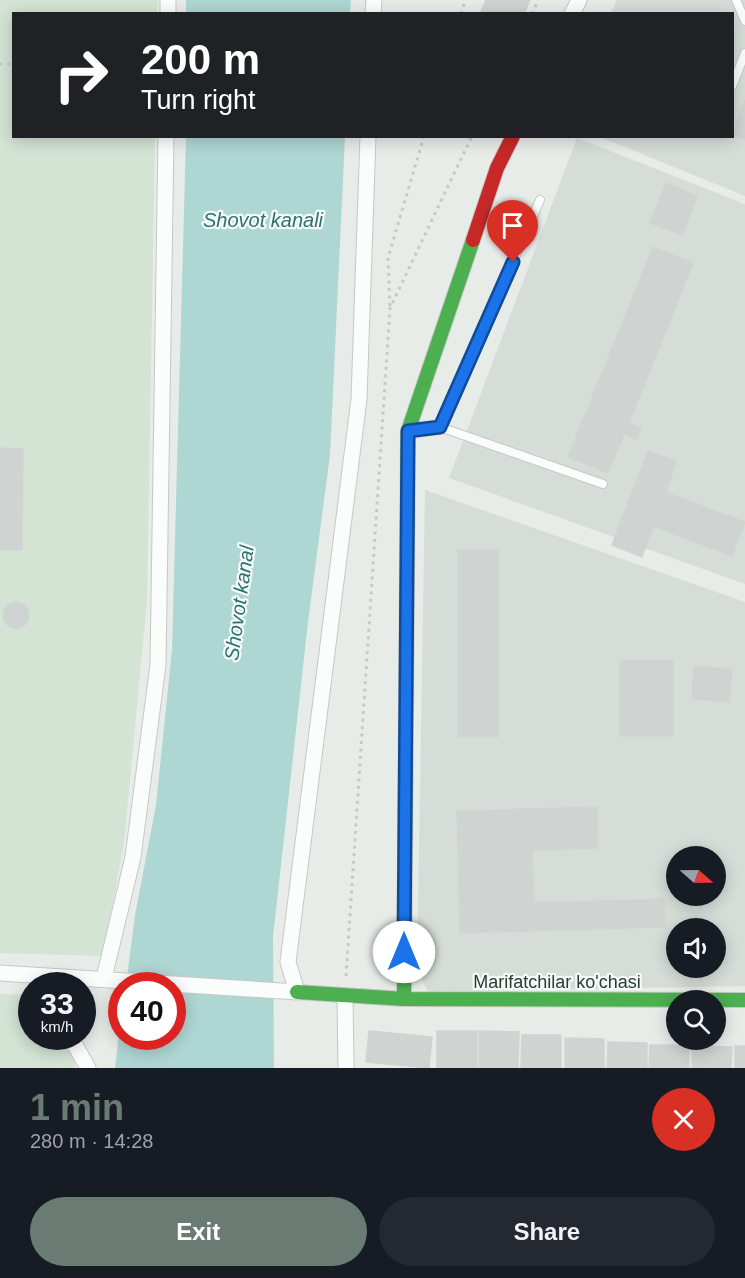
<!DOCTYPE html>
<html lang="en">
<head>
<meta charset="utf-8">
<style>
  :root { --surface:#171b24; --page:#242831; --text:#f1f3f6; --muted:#9ea1a6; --accent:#6a7b73 }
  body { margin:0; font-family:Helvetica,sans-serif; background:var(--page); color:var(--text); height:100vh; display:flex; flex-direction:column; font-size:22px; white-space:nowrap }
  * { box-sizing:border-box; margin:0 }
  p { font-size:20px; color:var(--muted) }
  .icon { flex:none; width:33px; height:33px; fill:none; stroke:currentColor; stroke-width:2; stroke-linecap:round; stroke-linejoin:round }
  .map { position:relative; height:1068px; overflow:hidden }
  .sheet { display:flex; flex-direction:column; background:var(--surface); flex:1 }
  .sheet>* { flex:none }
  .banner { position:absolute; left:12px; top:12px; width:722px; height:126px; border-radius:0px; box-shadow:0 3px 15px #0003; background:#202124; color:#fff; overflow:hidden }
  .needle { width:39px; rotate:110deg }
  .buttons { position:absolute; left:666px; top:846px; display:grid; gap:12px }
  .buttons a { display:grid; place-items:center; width:60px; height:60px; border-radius:50%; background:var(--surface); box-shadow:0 3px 15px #0003; font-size:30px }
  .speed { position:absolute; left:18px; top:972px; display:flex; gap:12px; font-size:30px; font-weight:700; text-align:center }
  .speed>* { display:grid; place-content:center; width:78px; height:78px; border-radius:50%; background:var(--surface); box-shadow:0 3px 15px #0003; line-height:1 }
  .speed small { font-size:15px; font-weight:400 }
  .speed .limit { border:9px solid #d22; background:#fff; color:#111 }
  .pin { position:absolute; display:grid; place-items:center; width:51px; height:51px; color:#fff; margin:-62px -26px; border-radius:50% 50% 50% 0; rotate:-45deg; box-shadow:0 0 6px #0007 }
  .pin .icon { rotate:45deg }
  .me { position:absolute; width:66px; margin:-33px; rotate:0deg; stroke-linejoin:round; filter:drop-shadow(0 0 4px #0008) }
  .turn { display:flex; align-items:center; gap:21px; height:126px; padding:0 30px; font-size:27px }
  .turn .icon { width:78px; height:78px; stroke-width:2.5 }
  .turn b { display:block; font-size:42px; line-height:51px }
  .round { display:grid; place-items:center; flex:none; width:63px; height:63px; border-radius:32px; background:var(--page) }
  .headline { display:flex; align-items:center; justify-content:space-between; height:102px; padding:0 30px }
  h1 { font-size:36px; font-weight:800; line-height:45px; color:var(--accent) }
  .button { display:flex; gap:12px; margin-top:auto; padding:12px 30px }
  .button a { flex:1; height:69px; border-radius:36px; background:var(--accent); color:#fff; font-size:24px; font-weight:800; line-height:69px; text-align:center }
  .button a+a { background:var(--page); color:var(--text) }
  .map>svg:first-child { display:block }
</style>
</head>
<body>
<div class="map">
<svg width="745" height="1068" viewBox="0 0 745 1068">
  <rect width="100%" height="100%" fill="#e7ece9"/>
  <g fill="#d6ddd8" fill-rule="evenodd">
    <path d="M617 0H745V196L600 137 732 136V14L611 13Z"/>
    <path d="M577 138 745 204V584L449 478Z"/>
    <path d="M425 490 745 602V986L428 992 417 970ZM676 856H716V896H676ZM676 928H716V968H676Z"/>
  </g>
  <g fill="#d3e3d4">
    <path d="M0 0H158L157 13 14 14V136L155 137 147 600 124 843 103 956 0 953Z"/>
    <path d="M0 994 31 995 32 1036 74 1037 75 1068H0Z"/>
  </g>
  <g fill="#aed6d3">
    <path d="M186 0H351L350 13H186Z"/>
    <path d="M186 137H345L330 455 308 622 273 937 274 1068H115L121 1017 122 1036H172V986L126 985 135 915 156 805 172 650Z"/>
  </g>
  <g fill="#cfd3d1" stroke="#d0d5d2" stroke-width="1.5">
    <path d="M486 0H530L524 14H480Z"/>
    <path d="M745 100V140L732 135Z"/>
    <path d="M666 183 697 196 682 235 650 223Z"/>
    <path d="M653 247 693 263 629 423 641 428 637 439 624 434 608 473 568 457Z"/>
    <path d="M0 448 23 449 22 550H0Z"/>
    <path d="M648 451 677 461 665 492 745 522 732 556 653 526 642 557 612 545Z"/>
    <rect x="458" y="550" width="40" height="187"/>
    <circle cx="16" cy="615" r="13"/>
    <rect x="620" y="661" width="53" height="75"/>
    <path d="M694 666 732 669 729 702 692 699Z"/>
    <path d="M597 807 598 848 532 850 534 903 664 899 665 927 460 933 457 811Z"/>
    <path d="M369 1031 432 1037 429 1068 366 1062Z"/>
    <rect x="437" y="1031" width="40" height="37"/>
    <path d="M479 1031 519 1032 518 1068H479Z"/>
    <path d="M522 1035H561V1068H521Z"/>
    <path d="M565 1038 604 1039V1068H565Z"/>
    <path d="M608 1042 647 1043V1068H607Z"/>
    <path d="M650 1045H689V1068H649Z"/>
    <path d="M692 1046 732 1047 731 1068H692Z"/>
    <rect x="735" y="1046" width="10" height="22"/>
  </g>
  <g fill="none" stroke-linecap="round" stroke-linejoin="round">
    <defs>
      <g id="lane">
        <path d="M736 0 745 21"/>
        <path d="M732 86 745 53"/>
        <path d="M440 427 540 200"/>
        <path d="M413 430 440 427 603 484"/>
      </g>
      <g id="street">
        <path d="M168 14V0"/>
        <path d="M373 14 374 0"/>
        <path d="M572 14 579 0"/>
        <path d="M0 973 297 992 288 962 359 399 368 136"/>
        <path d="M104 978 133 857 158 665 166 136"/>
        <path d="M345 996 346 1068"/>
        <path d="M70 1036 88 1068"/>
      </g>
      <g id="fast">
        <path d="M297 992 404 999 745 1000"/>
        <path d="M404 999 408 431 473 240"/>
      </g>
      <path id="jam" d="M473 240 497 168 513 136"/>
    </defs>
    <use href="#lane" stroke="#c4c9c6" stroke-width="10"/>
    <use href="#street" stroke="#c4c9c6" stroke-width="17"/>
    <use href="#fast" stroke="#c4c9c6" stroke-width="16"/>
    <use href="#jam" stroke="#c4c9c6" stroke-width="16"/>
    <g stroke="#c3cbc6" stroke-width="3" stroke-dasharray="3 4.5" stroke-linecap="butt">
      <path d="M461 14 465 0"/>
      <path d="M532 14 538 0"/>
      <path d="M0 64H14"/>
      <path d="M390 306 388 258 424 136"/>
      <path d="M346 976 390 308 472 136"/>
    </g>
    <use href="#lane" stroke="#fbfcfc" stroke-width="8"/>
    <use href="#street" stroke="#fbfcfc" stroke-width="15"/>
    <use href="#fast" stroke="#4caf50" stroke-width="14"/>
    <use href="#jam" stroke="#c62828" stroke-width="14"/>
  </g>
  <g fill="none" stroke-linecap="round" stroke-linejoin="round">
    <defs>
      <path id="route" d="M404 952 408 431 440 427 513 262"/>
    </defs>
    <use href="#route" stroke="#114b97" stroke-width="15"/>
    <use href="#route" stroke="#1a73e8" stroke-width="10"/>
  </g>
  <g text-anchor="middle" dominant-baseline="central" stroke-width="4.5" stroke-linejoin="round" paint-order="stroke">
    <g font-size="18" fill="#273e33" stroke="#f7faf8">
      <text x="557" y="982">Marifatchilar ko'chasi</text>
    </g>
    <g font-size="20" font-style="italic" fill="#277471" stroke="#f7faf8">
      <text x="263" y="220">Shovot kanali</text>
      <text transform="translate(239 603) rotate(-82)">Shovot kanal</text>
    </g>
  </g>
</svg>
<div class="buttons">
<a><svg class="needle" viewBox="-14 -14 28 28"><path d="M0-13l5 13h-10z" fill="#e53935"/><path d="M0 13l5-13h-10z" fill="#9ea1a6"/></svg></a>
<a><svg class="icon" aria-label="sound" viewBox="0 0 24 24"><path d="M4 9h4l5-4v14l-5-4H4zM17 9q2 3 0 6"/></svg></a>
<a><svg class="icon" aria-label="search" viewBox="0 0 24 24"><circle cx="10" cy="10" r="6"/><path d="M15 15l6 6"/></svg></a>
</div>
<div class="speed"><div>33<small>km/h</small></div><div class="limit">40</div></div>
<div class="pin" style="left:513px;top:262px;background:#d93025"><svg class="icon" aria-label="arrive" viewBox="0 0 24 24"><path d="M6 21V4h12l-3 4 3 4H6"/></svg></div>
<svg class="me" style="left:404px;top:952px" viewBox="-20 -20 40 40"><circle r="19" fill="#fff"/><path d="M0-13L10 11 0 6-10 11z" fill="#1a73e8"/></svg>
<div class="banner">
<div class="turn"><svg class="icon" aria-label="right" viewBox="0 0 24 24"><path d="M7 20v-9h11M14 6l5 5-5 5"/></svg><div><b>200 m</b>Turn right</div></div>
</div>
</div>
<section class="sheet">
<div class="headline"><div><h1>1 min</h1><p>280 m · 14:28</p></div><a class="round" style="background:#d93025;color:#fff"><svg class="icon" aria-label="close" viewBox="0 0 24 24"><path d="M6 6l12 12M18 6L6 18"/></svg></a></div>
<div class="button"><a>Exit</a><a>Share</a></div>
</section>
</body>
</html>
